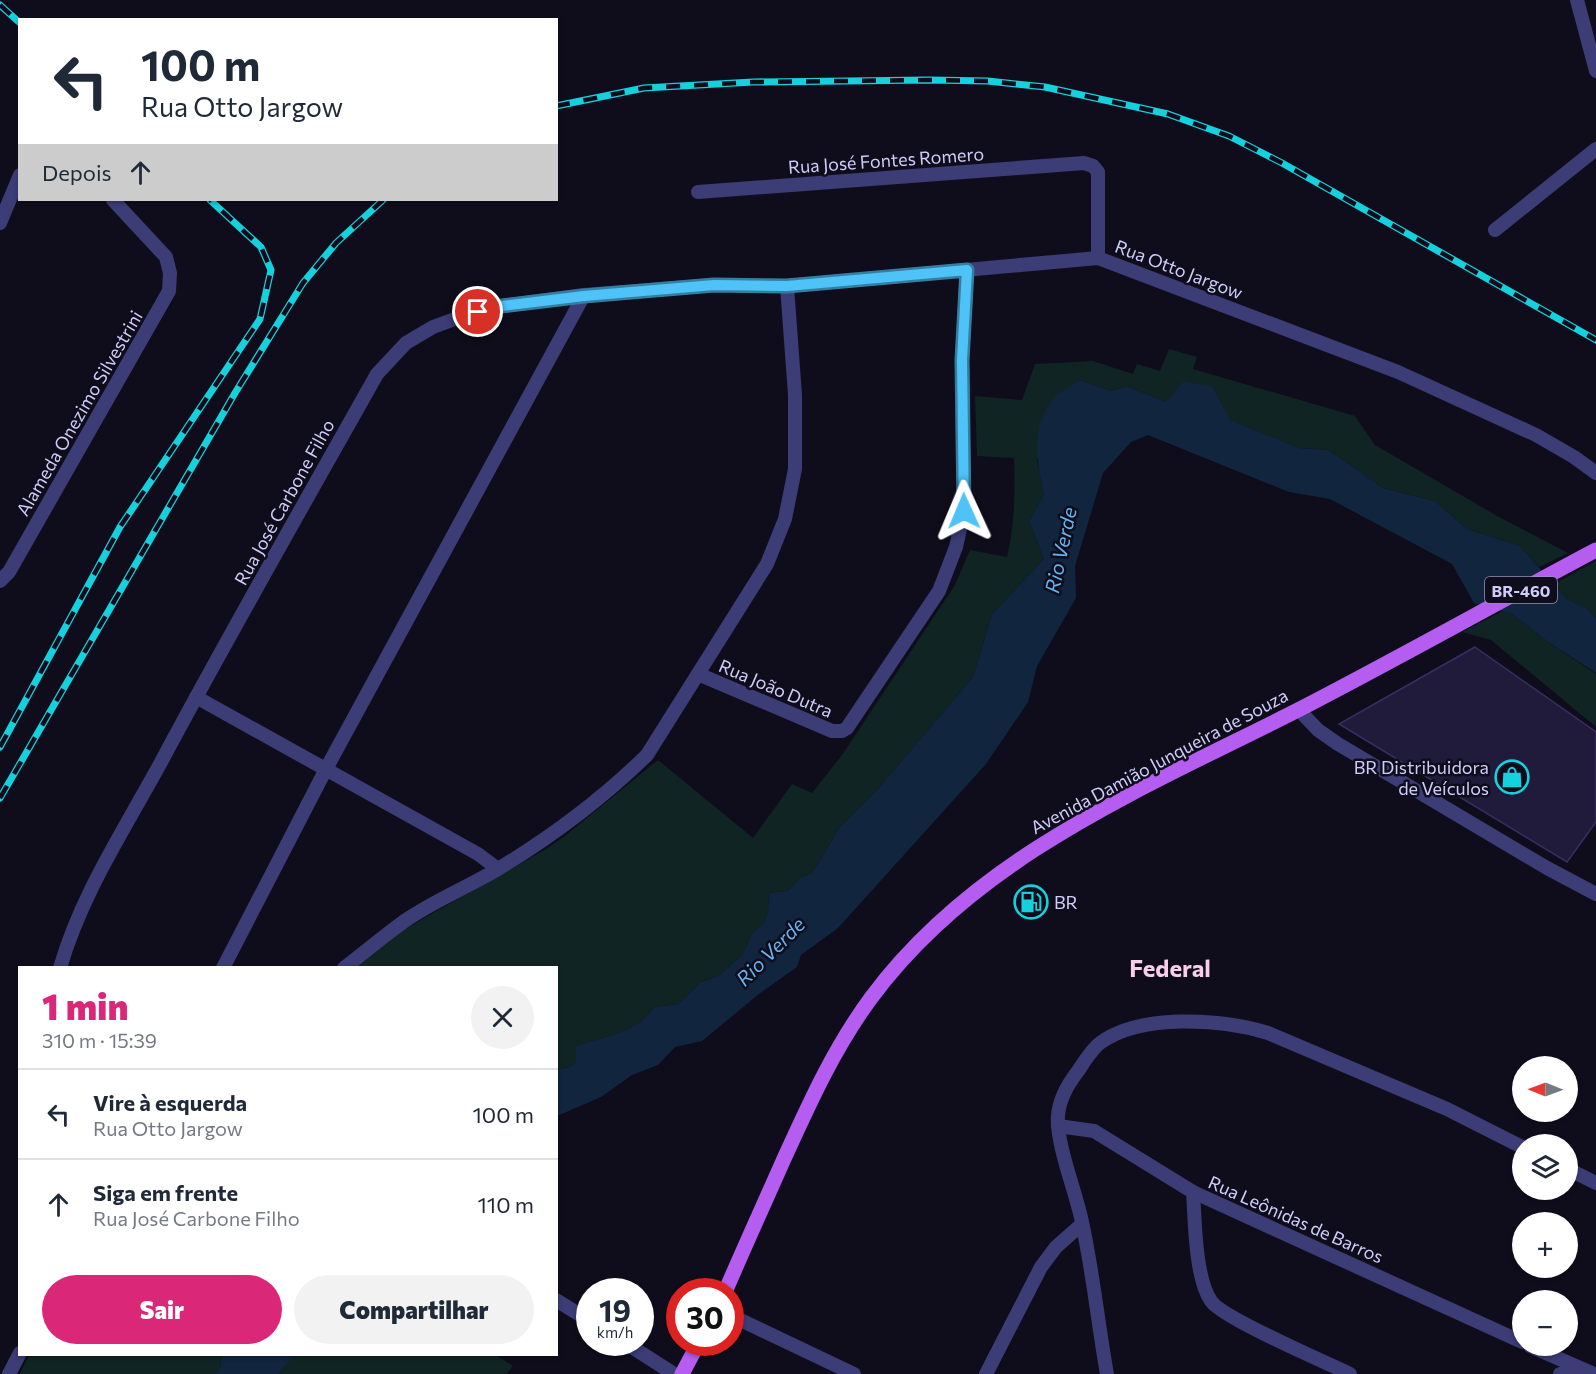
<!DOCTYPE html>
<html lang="pt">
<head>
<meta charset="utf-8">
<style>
  :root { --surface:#fff; --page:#f2f2f3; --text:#1f2937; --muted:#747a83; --line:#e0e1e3; --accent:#db2777 }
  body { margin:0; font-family:Commissioner,sans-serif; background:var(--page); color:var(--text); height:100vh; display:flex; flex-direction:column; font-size:22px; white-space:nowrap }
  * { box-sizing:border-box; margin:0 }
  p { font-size:20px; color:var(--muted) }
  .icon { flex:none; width:33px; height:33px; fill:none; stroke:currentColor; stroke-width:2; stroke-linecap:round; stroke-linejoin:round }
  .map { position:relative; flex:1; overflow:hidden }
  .side { position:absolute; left:18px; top:966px; width:540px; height:390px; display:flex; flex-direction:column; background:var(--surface); border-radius:0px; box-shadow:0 2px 4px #0004 }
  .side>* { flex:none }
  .guide { position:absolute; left:18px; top:18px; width:540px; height:183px; border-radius:0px; box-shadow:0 2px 4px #0004; background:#fff; color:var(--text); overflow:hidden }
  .needle { width:39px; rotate:271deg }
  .fabs { position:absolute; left:1512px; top:1056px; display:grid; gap:12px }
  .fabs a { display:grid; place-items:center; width:66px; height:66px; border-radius:50%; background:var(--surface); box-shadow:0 2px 4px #0004; font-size:30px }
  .speed { position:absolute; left:576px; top:1278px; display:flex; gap:12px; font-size:30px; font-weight:700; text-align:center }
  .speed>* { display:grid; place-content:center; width:78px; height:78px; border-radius:50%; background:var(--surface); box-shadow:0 2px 4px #0004; line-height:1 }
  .speed small { font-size:15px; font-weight:400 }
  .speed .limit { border:9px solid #d22; background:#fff; color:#111 }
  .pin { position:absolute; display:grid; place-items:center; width:51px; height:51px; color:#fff; margin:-26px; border:3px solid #fff; border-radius:50%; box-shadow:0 2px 6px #0007 }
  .me { position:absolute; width:66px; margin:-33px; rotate:359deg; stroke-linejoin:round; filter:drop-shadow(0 0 4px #0008) }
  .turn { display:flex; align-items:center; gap:21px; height:126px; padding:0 24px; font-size:27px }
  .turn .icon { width:78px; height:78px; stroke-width:2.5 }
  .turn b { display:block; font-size:42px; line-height:51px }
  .then { display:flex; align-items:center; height:57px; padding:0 24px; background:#0003; gap:12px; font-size:22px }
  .round { display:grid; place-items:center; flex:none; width:63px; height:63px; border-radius:32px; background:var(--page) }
  .overview { display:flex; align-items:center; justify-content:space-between; height:102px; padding:0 24px }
  h1 { font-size:36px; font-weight:800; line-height:45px; color:var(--accent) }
  .primary-button { display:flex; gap:12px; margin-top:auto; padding:12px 24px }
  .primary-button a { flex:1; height:69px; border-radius:36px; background:var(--accent); color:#fff; font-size:24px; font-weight:800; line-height:69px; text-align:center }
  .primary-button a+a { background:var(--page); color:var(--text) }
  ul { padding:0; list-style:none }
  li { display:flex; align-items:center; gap:18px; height:90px; padding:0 24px; border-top:2px solid var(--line) }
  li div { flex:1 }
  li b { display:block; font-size:22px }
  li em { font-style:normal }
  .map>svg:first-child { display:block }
</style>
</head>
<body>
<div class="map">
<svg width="1596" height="1374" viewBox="0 0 1596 1374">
  <rect width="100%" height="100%" fill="#0f0d1b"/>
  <g fill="#102423">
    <path d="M1169 349 1197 357 1193 369 1355 416 1375 445 1499 517 1568 553 1539 567 1520 546 1467 529 1435 501 1383 488 1329 450 1299 448 1229 420 1213 387 1166 402 1127 386 1111 391 1080 380 1037 460 1044 494 1029 521 1044 559 992 614 973 677 877 790 840 827 812 873 801 877 788 891 769 893 768 912 763 924 753 932 742 955 718 976 701 982 678 1004 654 1007C639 1032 603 1037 577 1046L576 1062 569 1067 557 1070 556 968H356L405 929 546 849 565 836 658 760 753 838 792 784 812 793 842 755 955 585 970 550 1007 557C1015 524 1015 491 1014 458L977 456 975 396 1022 400 1035 364 1093 361 1133 374 1137 364 1160 371Z"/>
    <path d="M1596 561V618L1589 610 1567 599 1554 584Z"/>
    <path d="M1503 611 1512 614 1548 642 1596 674V727L1491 640 1462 632Z"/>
    <path d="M295 1354 496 1355 513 1366 506 1374H278Z"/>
    <path d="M29 1355H222L220 1368 214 1374H20Z"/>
  </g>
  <g fill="#11253f">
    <path d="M1080 380 1111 391 1127 386 1166 402 1184 381 1213 387 1230 420 1299 448 1329 450 1383 488 1435 501 1467 529 1520 546 1567 599 1589 610 1596 618V673L1548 642 1512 614 1474 603 1452 564 1330 499 1289 492 1148 435 1131 442 1103 473 1075 566 1076 598 1037 666 1028 702 986 764 838 928 801 955 797 967 759 994 702 1041 675 1047 658 1065 632 1075 601 1097 557 1116V1070L569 1067 576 1062V1046C603 1037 639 1032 654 1007L678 1004 701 982 718 976 742 955 753 932 763 924 768 912 769 893 788 891 801 877 812 873 840 827 877 790 973 677 992 614 1044 559 1029 521 1044 494C1037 464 1030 425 1053 399 1060 391 1071 386 1080 380Z"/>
    <path d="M222 1355V1354L295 1355 278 1374H214L220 1368Z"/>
  </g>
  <path fill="#201b3a" stroke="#372f64" stroke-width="1.5" d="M1475 647 1596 732V822L1567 862 1339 724Z"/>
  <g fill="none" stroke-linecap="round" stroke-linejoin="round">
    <g stroke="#3c3c76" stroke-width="14">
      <path d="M1577 0 1596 71"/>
      <path d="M698 192 1084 163 1093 166 1098 172V258"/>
      <path d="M0 223 20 175"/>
      <path d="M1495 230 1596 149"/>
      <path d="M0 581 9 572 169 291 170 273 166 257 113 200"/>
      <path d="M698 674 832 731H842L847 728 939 591 956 547 964 511 962 360 967 270"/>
      <path d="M196 697 478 854 498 869"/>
      <path d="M1299 710 1318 730 1338 744 1547 868 1596 894"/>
      <path d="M60 968C81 895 124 830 160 764 230 633 304 504 377 374L406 343 433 327 463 316 494 307 584 295 714 285 787 286 1098 258 1398 372 1536 435 1574 457 1596 473"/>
      <path d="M223 968 326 769 584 295"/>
      <path d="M344 968C365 952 385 935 406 920 435 900 468 887 498 869 551 837 603 798 647 755L767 564 785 519 795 469V395L787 286"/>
      <path d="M1058 1126 1094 1131 1193 1192 1522 1342"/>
      <path d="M1568 1169 1596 1183"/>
      <path d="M1193 1192C1195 1220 1195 1278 1211 1301 1222 1318 1325 1362 1350 1374"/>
      <path d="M556 1300 590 1321"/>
      <path d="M730 1315 854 1374"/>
      <path d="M624 1342 674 1374"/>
      <path d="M1530 1346 1594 1374"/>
      <path d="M9 1374 20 1353"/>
      <path d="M986 1374 1041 1267 1056 1247 1082 1224"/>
      <path d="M1107 1374C1098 1324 1093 1272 1082 1222 1076 1192 1056 1144 1058 1116 1059 1099 1068 1084 1078 1071 1084 1062 1092 1049 1100 1043 1141 1013 1223 1019 1268 1033L1447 1109 1522 1147"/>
      <path d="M1560 1374 1581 1369"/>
    </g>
    <g stroke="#b45df0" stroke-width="15">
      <path d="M725 1292C744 1248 764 1204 783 1161 809 1104 834 1048 871 998 976 856 1144 788 1296 711 1397 659 1496 603 1596 550"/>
      <path d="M682 1374 699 1342"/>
    </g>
    <defs>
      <g id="rail">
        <path d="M0 5 20 23"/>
        <path d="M556 106 644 88 753 82 929 80 988 81 1045 87 1168 114 1229 136 1282 163 1596 340"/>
        <path d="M0 747 120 527 260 319 271 270 261 247 210 200"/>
        <path d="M0 798 235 393 303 283 336 243 383 200"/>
      </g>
    </defs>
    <use href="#rail" stroke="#15d0dd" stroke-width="7"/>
    <use href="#rail" stroke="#0f0d1b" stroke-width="4.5" stroke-dasharray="14" stroke-linecap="butt"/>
  </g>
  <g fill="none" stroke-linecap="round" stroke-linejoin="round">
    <defs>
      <path id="route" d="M478 312 494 307 584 296 714 285 787 286 967 270 962 360 964 511"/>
    </defs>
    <use href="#route" stroke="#337fa1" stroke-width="15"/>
    <use href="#route" stroke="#4fc3f7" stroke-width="10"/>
  </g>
  <defs>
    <symbol id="shop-ring" viewBox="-11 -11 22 22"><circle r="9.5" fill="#0f0d1b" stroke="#15d0dd" stroke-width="1.5"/><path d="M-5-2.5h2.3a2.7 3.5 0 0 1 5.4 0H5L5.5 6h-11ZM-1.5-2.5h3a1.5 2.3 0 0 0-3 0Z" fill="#15d0dd"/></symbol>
    <symbol id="fuel-ring" viewBox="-11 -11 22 22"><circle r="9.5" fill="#0f0d1b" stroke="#15d0dd" stroke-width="1.5"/><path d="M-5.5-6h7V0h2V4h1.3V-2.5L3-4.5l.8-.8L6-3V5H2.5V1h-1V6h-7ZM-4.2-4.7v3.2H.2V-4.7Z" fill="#15d0dd"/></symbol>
  </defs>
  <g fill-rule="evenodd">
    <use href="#shop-ring" x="1493" y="758" width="38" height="38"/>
    <use href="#fuel-ring" x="1012" y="883" width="38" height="38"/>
  </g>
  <g text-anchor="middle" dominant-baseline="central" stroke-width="5" stroke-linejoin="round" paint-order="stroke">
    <rect fill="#0f0d1b" stroke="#9592b7" stroke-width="1.5" x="1485" y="577" width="72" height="26" rx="4.5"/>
    <g font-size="16" font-weight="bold" fill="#cfcbfa">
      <text x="1521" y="590">BR-460</text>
    </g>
    <g font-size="18" fill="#cfcbfa" stroke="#0f0d1b">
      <text transform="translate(886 160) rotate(-4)">Rua José Fontes Romero</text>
      <text transform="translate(1179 269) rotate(21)">Rua Otto Jargow</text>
      <text transform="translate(79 413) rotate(-60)">Alameda Onezimo Silvestrini</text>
      <text transform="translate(284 502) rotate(-61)">Rua José Carbone Filho</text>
      <text transform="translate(776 688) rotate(23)">Rua João Dutra</text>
      <text transform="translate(1159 761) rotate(-28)">Avenida Damião Junqueira de Souza</text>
      <text transform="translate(1296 1219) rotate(24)">Rua Leônidas de Barros</text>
    </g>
    <g font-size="18" fill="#cfcbfa" stroke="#0f0d1b" text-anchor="end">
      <text x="1489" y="767">BR Distribuidora<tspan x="1489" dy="21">de Veículos</tspan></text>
      <text x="1054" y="902" text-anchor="start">BR</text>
    </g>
    <g font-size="20" font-style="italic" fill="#63b4f0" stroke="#0f0d1b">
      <text transform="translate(1060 550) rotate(-78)">Rio Verde</text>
      <text transform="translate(770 951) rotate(-45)">Rio Verde</text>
    </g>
    <g font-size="24" font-weight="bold" fill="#facdeb" stroke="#0f0d1b">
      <text x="1170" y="967">Federal</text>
    </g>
  </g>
</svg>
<div class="fabs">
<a><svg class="needle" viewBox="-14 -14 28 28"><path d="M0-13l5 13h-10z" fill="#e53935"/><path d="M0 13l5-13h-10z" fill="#747a83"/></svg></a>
<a><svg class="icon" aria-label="layers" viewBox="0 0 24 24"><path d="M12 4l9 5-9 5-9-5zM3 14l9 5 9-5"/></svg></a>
<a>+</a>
<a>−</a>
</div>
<div class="speed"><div>19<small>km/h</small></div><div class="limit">30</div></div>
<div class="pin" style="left:478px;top:312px;background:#d93025"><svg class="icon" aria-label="arrive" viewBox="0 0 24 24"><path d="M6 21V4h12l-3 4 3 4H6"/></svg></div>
<svg class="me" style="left:964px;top:511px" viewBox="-20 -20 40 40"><path d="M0-17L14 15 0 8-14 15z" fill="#4fc3f7" stroke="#fff" stroke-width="4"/></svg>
<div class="guide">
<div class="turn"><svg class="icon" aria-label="left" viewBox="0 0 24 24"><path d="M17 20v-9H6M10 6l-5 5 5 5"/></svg><div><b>100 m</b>Rua Otto Jargow</div></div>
<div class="then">Depois<svg class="icon" aria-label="ahead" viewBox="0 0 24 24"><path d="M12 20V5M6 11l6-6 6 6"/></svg></div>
</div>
<section class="side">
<div class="overview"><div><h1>1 min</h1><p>310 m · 15:39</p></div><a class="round"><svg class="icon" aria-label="close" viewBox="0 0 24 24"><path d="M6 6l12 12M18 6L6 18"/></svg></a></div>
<ul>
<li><svg class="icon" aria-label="left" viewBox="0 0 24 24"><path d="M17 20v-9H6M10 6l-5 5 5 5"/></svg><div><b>Vire à esquerda</b><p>Rua Otto Jargow</p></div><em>100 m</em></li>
<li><svg class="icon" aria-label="ahead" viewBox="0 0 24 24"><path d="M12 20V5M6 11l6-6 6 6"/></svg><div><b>Siga em frente</b><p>Rua José Carbone Filho</p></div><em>110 m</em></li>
</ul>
<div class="primary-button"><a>Sair</a><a>Compartilhar</a></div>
</section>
</div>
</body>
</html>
